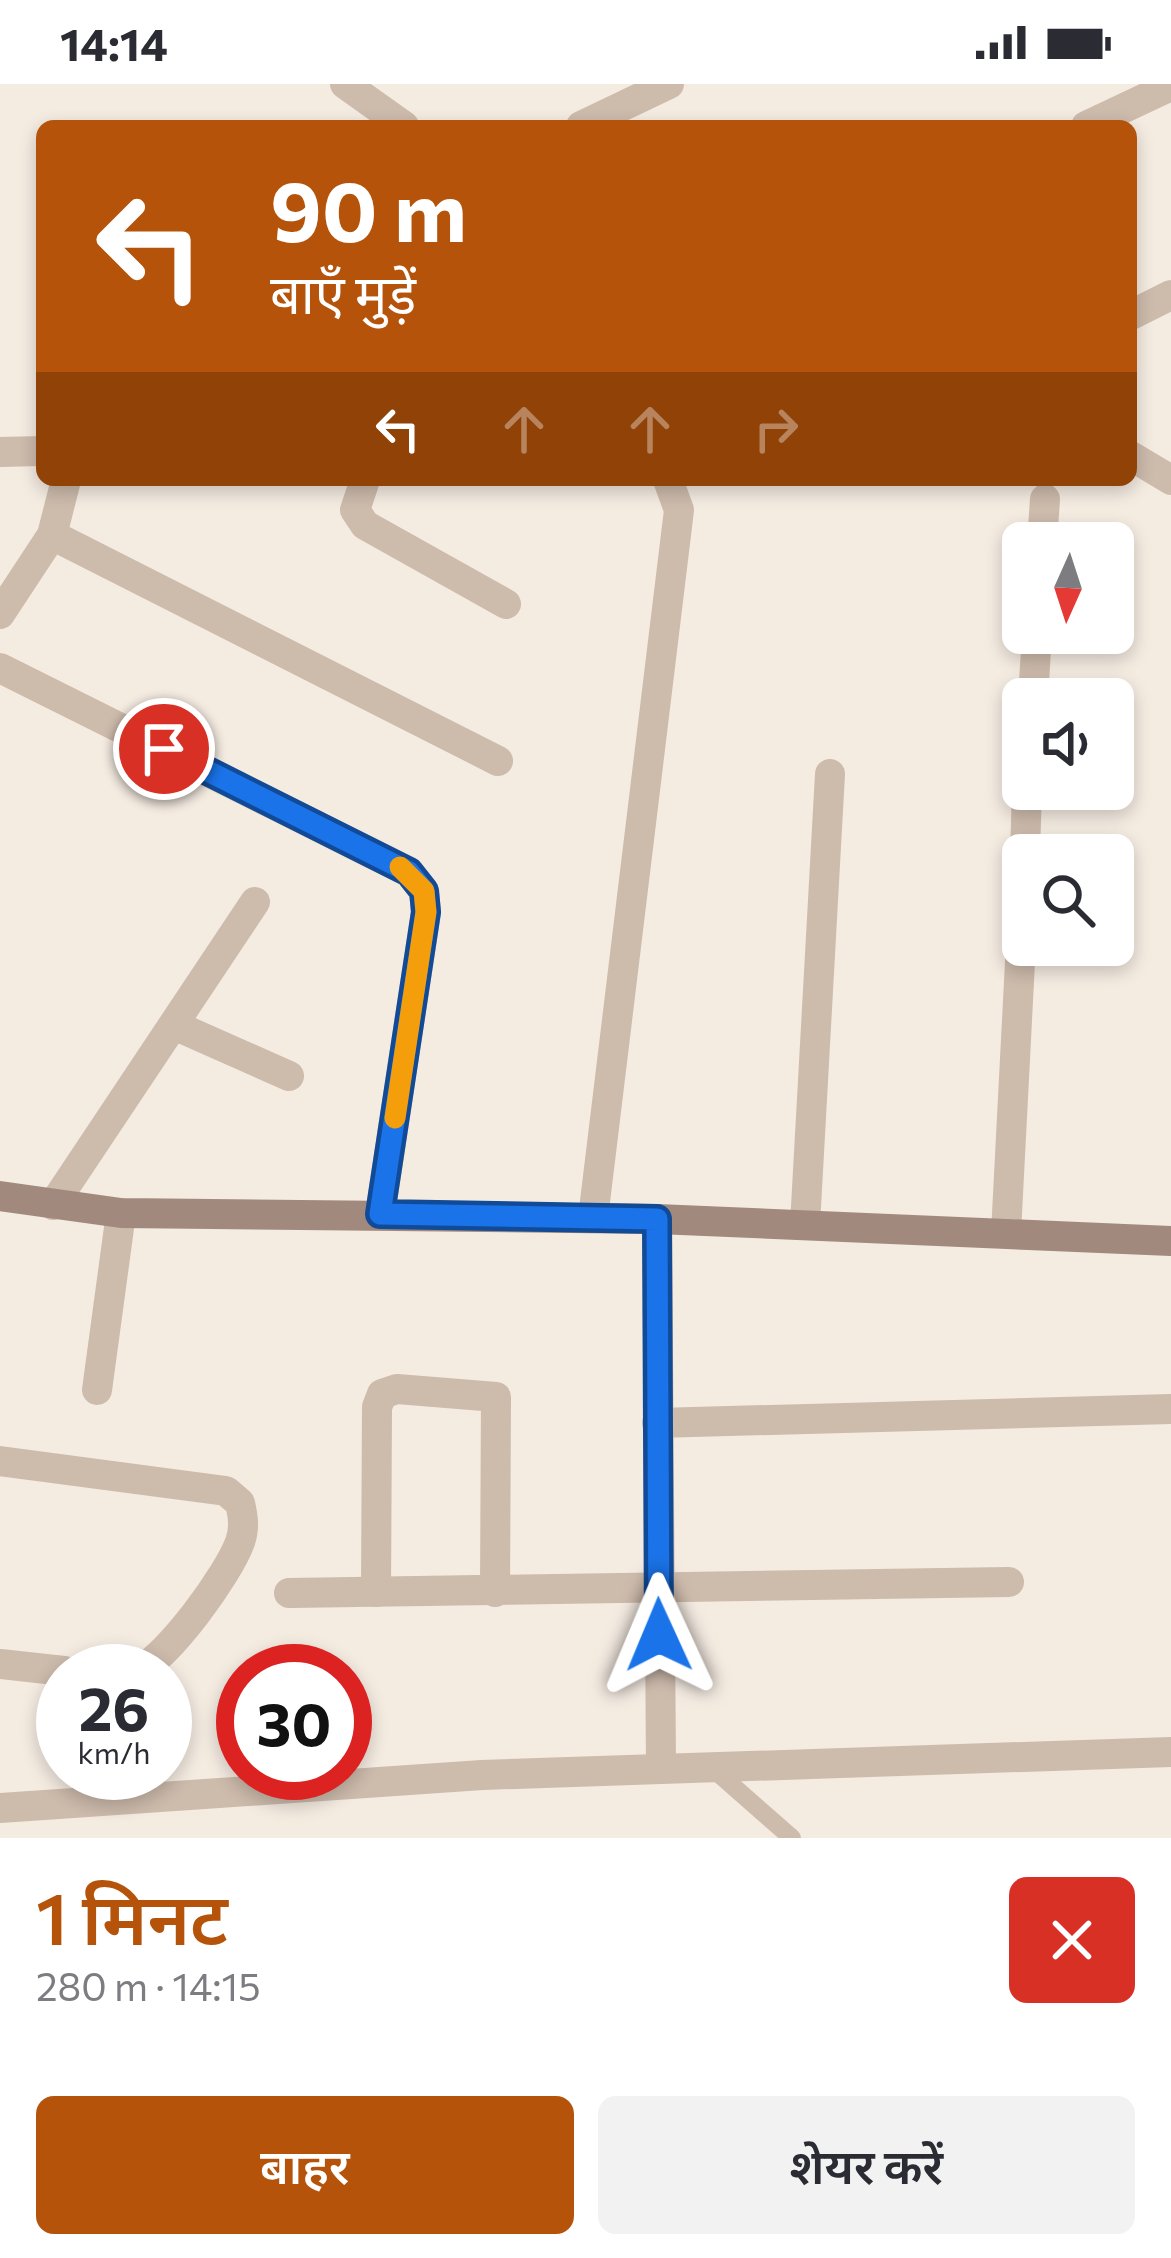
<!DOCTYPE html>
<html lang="hi">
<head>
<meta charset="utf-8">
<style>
  :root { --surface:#fff; --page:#f2f2f3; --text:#2b2b33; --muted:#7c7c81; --accent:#b45309 }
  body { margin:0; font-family:Commissioner,"Noto Sans Devanagari",sans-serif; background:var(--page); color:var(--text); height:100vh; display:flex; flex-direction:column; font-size:45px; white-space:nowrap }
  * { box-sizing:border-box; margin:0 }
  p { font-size:39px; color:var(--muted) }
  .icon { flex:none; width:66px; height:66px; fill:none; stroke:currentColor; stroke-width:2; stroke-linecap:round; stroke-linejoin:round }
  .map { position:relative; height:1754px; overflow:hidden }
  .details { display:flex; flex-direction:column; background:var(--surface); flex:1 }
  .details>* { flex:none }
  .guide { position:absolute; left:36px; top:36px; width:1101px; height:366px; border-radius:18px; box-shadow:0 6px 18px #0003; background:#b45309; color:#fff; overflow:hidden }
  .needle { width:78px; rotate:183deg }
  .controls { position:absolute; left:1002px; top:438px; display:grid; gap:24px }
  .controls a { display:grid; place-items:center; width:132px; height:132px; border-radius:18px; background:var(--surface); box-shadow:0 6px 18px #0003; font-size:60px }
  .speed { position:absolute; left:36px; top:1560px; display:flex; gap:24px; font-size:60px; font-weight:700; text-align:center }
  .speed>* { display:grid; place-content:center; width:156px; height:156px; border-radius:50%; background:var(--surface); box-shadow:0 6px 18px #0003; line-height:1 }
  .speed small { font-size:30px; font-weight:400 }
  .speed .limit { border:18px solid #d22; background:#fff; color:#111 }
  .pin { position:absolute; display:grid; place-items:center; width:102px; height:102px; color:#fff; margin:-51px; border:6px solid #fff; border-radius:50%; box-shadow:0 3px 12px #0007 }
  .me { position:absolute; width:132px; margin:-66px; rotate:359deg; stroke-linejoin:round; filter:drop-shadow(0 0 9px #0008) }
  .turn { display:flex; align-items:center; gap:42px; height:252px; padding:0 36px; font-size:54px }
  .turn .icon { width:156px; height:156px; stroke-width:2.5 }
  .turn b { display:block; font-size:84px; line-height:102px }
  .lanes { display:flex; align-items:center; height:114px; padding:0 36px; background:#0003; justify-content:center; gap:60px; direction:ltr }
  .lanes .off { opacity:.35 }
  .round { display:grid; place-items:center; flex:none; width:126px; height:126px; border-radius:18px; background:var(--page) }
  .overview { display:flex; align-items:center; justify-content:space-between; height:204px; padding:0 36px }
  h1 { font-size:72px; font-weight:600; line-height:90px; color:var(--accent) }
  .primary-button { display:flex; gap:24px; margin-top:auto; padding:24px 36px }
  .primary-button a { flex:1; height:138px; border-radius:18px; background:var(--accent); color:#fff; font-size:48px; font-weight:600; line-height:138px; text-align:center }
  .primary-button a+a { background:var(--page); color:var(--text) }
  .status { display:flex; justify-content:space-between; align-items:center; height:84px; padding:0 60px; background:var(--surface); direction:ltr }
  .status svg { height:33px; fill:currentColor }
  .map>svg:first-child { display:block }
</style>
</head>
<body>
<div class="status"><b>14:14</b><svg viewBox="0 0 49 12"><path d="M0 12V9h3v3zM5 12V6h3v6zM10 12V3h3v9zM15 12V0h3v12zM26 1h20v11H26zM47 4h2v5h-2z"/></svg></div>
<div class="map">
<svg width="1171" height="1754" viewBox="0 0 1171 1754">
  <rect width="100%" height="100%" fill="#f4ebe1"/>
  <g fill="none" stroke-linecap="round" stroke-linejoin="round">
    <path stroke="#cdbbac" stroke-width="18" d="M710 1682 792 1754"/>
    <g stroke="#cdbbac" stroke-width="30">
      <path d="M345 0 404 42"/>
      <path d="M581 42 669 0"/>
      <path d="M1086 42 1171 2"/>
      <path d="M1131 231 1171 211"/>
      <path d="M0 368 42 367"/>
      <path d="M1131 372 1171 396"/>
      <path d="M365 396 355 426 365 441 506 520"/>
      <path d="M52 451 498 677"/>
      <path d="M1042 459 1045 415"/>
      <path d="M0 530 52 451 66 396"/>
      <path d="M0 584 409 788 424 807 426 828 380 1130"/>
      <path d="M1033 615 1037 549"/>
      <path d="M1025 771 1027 705"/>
      <path d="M174 941 289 992"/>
      <path d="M53 1121 255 818"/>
      <path d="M593 1134 679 426 668 396"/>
      <path d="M657 1135 661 1683"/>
      <path d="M805 1141 830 690"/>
      <path d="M1006 1149 1023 820"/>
      <path d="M97 1306 121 1129"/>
      <path d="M657 1339 1171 1325"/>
      <path d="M0 1377 226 1407 240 1419C243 1432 245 1444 240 1458 228 1491 169 1572 138 1587"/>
      <path d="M376 1508 377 1323 382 1310 397 1305 496 1313 495 1508"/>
      <path d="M289 1509 1009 1498"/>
      <path d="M0 1580 64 1587"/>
      <path d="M0 1724 482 1691 1171 1668"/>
    </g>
    <path stroke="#a18a7d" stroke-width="30" d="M0 1112 121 1129 657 1135 1171 1157"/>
  </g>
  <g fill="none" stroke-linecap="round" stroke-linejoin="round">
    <defs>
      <path id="route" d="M164 665 409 788 424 807 426 828 380 1130 657 1135 659 1551"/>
    </defs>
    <use href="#route" stroke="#114b97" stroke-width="30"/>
    <use href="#route" stroke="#1a73e8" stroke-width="21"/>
    <path stroke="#f59e0b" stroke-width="21" d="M395 1034 426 828 424 807 400 783"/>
  </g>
</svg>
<div class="controls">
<a><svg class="needle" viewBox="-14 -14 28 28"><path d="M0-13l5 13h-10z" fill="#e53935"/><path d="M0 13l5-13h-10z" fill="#7c7c81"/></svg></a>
<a><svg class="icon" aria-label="sound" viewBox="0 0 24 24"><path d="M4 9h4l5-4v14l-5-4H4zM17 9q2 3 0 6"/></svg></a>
<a><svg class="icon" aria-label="search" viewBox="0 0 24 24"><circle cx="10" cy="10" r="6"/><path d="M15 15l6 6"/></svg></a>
</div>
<div class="speed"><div>26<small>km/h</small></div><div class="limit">30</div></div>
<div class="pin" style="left:164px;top:665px;background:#d93025"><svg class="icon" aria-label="arrive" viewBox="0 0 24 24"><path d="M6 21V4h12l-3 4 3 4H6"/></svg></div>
<svg class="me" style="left:659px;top:1551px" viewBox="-20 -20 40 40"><path d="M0-17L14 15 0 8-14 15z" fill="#1a73e8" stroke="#fff" stroke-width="4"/></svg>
<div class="guide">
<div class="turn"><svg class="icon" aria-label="left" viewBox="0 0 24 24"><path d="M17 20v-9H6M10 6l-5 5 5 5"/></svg><div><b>90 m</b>बाएँ मुड़ें</div></div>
<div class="lanes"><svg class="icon" aria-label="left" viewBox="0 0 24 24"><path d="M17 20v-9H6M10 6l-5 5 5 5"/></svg><svg class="icon off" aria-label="ahead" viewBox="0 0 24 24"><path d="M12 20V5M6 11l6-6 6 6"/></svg><svg class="icon off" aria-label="ahead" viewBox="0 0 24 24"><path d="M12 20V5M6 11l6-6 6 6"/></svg><svg class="icon off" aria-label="right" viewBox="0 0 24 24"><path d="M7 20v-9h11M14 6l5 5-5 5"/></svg></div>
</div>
</div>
<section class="details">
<div class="overview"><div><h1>1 मिनट</h1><p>280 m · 14:15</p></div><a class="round" style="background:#d93025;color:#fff"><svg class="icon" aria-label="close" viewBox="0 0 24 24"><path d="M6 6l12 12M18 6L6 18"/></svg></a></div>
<div class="primary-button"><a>बाहर</a><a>शेयर करें</a></div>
</section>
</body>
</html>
